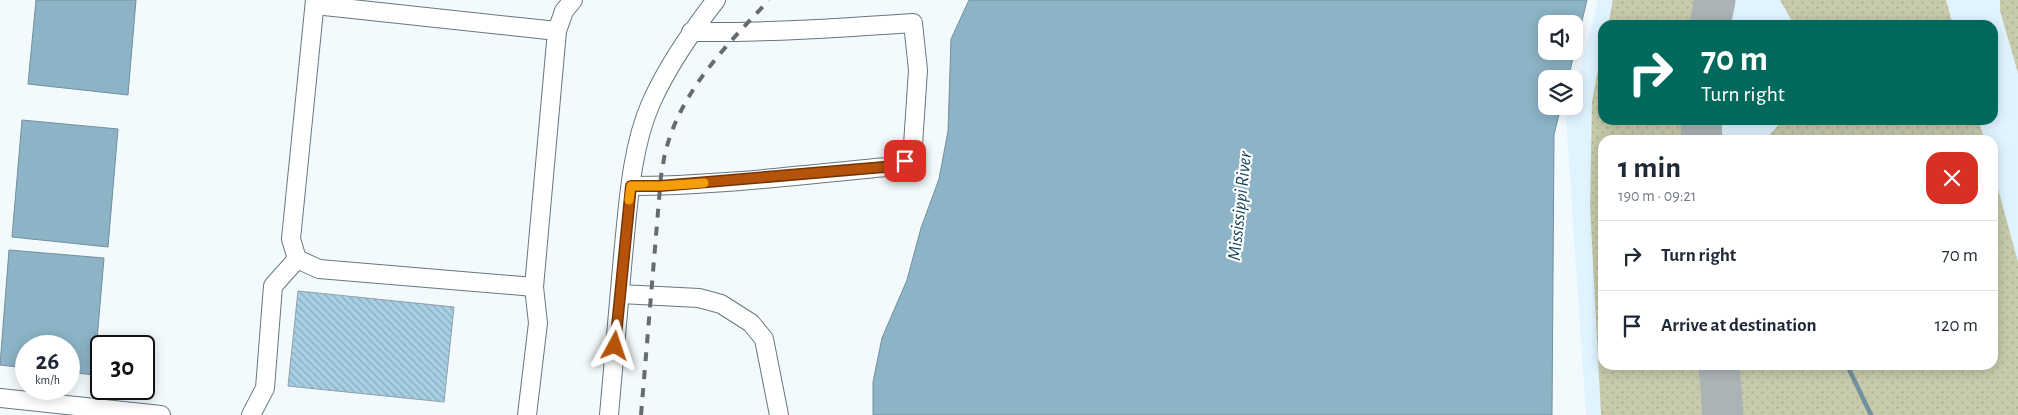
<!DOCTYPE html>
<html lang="en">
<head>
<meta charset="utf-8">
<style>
  :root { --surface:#fff; --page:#f6f6f7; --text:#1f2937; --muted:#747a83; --line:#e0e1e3 }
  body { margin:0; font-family:"Alegreya Sans",sans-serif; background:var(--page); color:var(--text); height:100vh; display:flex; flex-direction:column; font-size:19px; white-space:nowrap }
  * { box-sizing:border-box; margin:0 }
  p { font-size:16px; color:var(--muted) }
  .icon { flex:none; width:28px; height:28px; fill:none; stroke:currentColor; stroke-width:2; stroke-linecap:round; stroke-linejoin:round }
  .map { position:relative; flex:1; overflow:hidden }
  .drawer { position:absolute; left:1598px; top:135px; width:400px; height:235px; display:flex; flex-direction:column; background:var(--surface); border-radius:15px; box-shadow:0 2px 12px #0003 }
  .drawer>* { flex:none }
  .top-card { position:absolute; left:1598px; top:20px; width:400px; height:105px; border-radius:15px; box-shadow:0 2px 12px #0003; background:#00695c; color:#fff; overflow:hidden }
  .controls { position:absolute; left:1538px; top:15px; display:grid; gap:10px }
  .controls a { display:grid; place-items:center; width:45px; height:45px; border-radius:10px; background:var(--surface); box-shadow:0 2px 12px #0003; font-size:25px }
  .speed { position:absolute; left:15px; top:335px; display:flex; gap:10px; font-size:25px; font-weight:700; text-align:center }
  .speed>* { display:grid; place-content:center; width:65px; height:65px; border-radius:50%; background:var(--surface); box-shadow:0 2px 12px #0003; line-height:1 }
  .speed small { font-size:12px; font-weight:400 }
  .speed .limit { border:2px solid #111; border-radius:8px; background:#fff; color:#111 }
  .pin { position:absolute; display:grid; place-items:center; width:42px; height:42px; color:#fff; margin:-21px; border-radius:10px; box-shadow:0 2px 8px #0006 }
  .me { position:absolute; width:55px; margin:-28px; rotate:5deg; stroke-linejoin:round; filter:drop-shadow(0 0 4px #0008) }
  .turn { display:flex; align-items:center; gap:18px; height:105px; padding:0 20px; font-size:22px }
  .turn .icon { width:65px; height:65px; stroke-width:2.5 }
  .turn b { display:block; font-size:35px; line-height:42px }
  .round { display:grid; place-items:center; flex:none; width:52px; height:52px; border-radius:15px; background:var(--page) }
  .headline { display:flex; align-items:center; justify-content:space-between; height:85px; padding:0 20px }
  h1 { font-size:30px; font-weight:600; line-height:38px }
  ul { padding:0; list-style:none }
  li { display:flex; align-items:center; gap:15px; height:70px; padding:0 20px; border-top:1px solid var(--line) }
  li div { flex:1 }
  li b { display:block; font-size:19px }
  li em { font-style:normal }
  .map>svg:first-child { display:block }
</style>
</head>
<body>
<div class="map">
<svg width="2018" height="415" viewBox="0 0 2018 415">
  <defs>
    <pattern id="grass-dots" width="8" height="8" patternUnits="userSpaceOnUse" patternTransform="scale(1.25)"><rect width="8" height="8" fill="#c8caac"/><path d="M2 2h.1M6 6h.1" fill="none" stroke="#acae95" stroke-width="1.8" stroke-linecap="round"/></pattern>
    <pattern id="building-back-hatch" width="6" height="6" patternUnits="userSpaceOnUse" patternTransform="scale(1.25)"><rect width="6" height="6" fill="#a8d0e4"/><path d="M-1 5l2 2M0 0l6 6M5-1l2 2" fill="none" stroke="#8aaaba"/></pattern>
  </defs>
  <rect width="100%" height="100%" fill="#f3fafd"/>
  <path fill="#e0f4ff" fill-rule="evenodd" d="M1598 0H2018V415H1586L1566 120 1570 106H1574V91ZM1602 25H1992V120H1602ZM1602 140H1992V365H1602Z"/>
  <g fill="url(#grass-dots)">
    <path d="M1613 0H1697L1692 25H1608Z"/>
    <path d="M1780 0H1946L1953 25H1794Z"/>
    <path d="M2000 0H2018V73L2000 11Z"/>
    <path d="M1602 48V120H1684V140H1602V365H1700L1704 415H1601L1590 206 1592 101Z"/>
    <path d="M1783 120H1979L1984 140H1765Z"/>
    <path d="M1993 170 2018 262V415H1740L1736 365H1992Z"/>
  </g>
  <g fill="#8cb3c6" stroke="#72909e" fill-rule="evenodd">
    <path d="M36 0H136L128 95 28 84Z"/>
    <path d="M969 0H1587L1568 79H1546V106H1561L1554 135 1552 415H873V382L882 338 907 280 921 228 939 179 948 131 951 39ZM1546 24H1574V51H1546Z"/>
    <path d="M22 120 118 129 108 247 12 237Z"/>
    <path d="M9 250 104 258 94 375 69 372V346H26V368L0 365Z"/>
  </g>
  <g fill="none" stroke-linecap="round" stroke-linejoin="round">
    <path stroke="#72909e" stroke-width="4.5" d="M1847 365 1871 415"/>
    <g stroke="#acb3b6" stroke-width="41">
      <path d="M1710 25 1715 0"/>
      <path d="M1701 120 1702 140"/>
      <path d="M1719 365 1723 415"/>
    </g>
  </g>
  <path fill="url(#building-back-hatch)" stroke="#8fa0a8" d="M298 291 454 307 444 402 288 386Z"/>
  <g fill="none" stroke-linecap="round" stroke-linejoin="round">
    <defs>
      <g id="minor">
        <path d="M315 5 557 31 534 287 538 323 527 415"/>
        <path d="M557 31 564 11 573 0"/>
        <path d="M631 186C719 186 808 174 897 166L905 161 913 145 918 70 913 23C839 28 765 33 691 32"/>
        <path d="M297 259 291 239 315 0"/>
        <path d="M620 294 699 298 721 304 751 323 764 339 779 415"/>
        <path d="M0 398 161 415"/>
        <path d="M251 415 265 388 273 286 297 259 319 269 534 287"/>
        <path d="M609 415C614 362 618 309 623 256 628 207 631 148 651 103 668 65 691 32 716 0"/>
      </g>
    </defs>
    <use href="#minor" stroke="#67777f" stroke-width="20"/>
    <use href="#minor" stroke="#fff" stroke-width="18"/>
    <path stroke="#656c70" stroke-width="4" stroke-dasharray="9 9" stroke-linecap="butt" d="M641 415 661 176C663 166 664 155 667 146 684 87 728 44 769 0"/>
  </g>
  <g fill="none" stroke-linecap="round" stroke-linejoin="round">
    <defs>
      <path id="route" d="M615 346 631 186H660L896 166 905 161"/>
    </defs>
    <use href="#route" stroke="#753606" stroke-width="12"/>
    <use href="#route" stroke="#b45309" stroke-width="9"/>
    <path stroke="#f59e0b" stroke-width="9" d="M629 200 631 186H660L704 183"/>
  </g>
  <g text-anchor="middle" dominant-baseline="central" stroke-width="4.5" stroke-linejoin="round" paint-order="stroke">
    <g font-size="19" font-style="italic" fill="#14475d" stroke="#fff">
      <text transform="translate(1240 206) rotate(-84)">Mississippi River</text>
    </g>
  </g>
</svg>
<div class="controls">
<a><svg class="icon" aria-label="sound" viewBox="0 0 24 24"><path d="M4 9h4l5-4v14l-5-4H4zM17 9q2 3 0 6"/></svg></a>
<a><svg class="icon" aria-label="layers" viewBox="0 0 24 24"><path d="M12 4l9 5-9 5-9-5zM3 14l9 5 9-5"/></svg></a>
</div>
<div class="speed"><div>26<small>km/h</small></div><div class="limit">30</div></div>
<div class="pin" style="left:905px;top:161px;background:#d93025"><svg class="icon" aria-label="arrive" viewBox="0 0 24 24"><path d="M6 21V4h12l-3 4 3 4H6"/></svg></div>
<svg class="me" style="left:615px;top:346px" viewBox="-20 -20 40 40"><path d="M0-17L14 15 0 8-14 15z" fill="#b45309" stroke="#fff" stroke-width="4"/></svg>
<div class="top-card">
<div class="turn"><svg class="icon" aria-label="right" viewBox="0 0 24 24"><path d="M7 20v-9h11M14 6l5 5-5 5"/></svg><div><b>70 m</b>Turn right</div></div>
</div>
<section class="drawer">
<div class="headline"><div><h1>1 min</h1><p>190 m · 09:21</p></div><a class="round" style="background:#d93025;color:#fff"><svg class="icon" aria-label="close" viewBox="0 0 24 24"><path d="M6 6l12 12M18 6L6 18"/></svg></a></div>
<ul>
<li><svg class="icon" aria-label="right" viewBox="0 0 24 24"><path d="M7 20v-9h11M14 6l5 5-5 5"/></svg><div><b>Turn right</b></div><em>70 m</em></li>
<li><svg class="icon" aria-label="arrive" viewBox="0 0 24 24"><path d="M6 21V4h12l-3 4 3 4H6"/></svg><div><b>Arrive at destination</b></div><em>120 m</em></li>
</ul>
</section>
</div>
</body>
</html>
